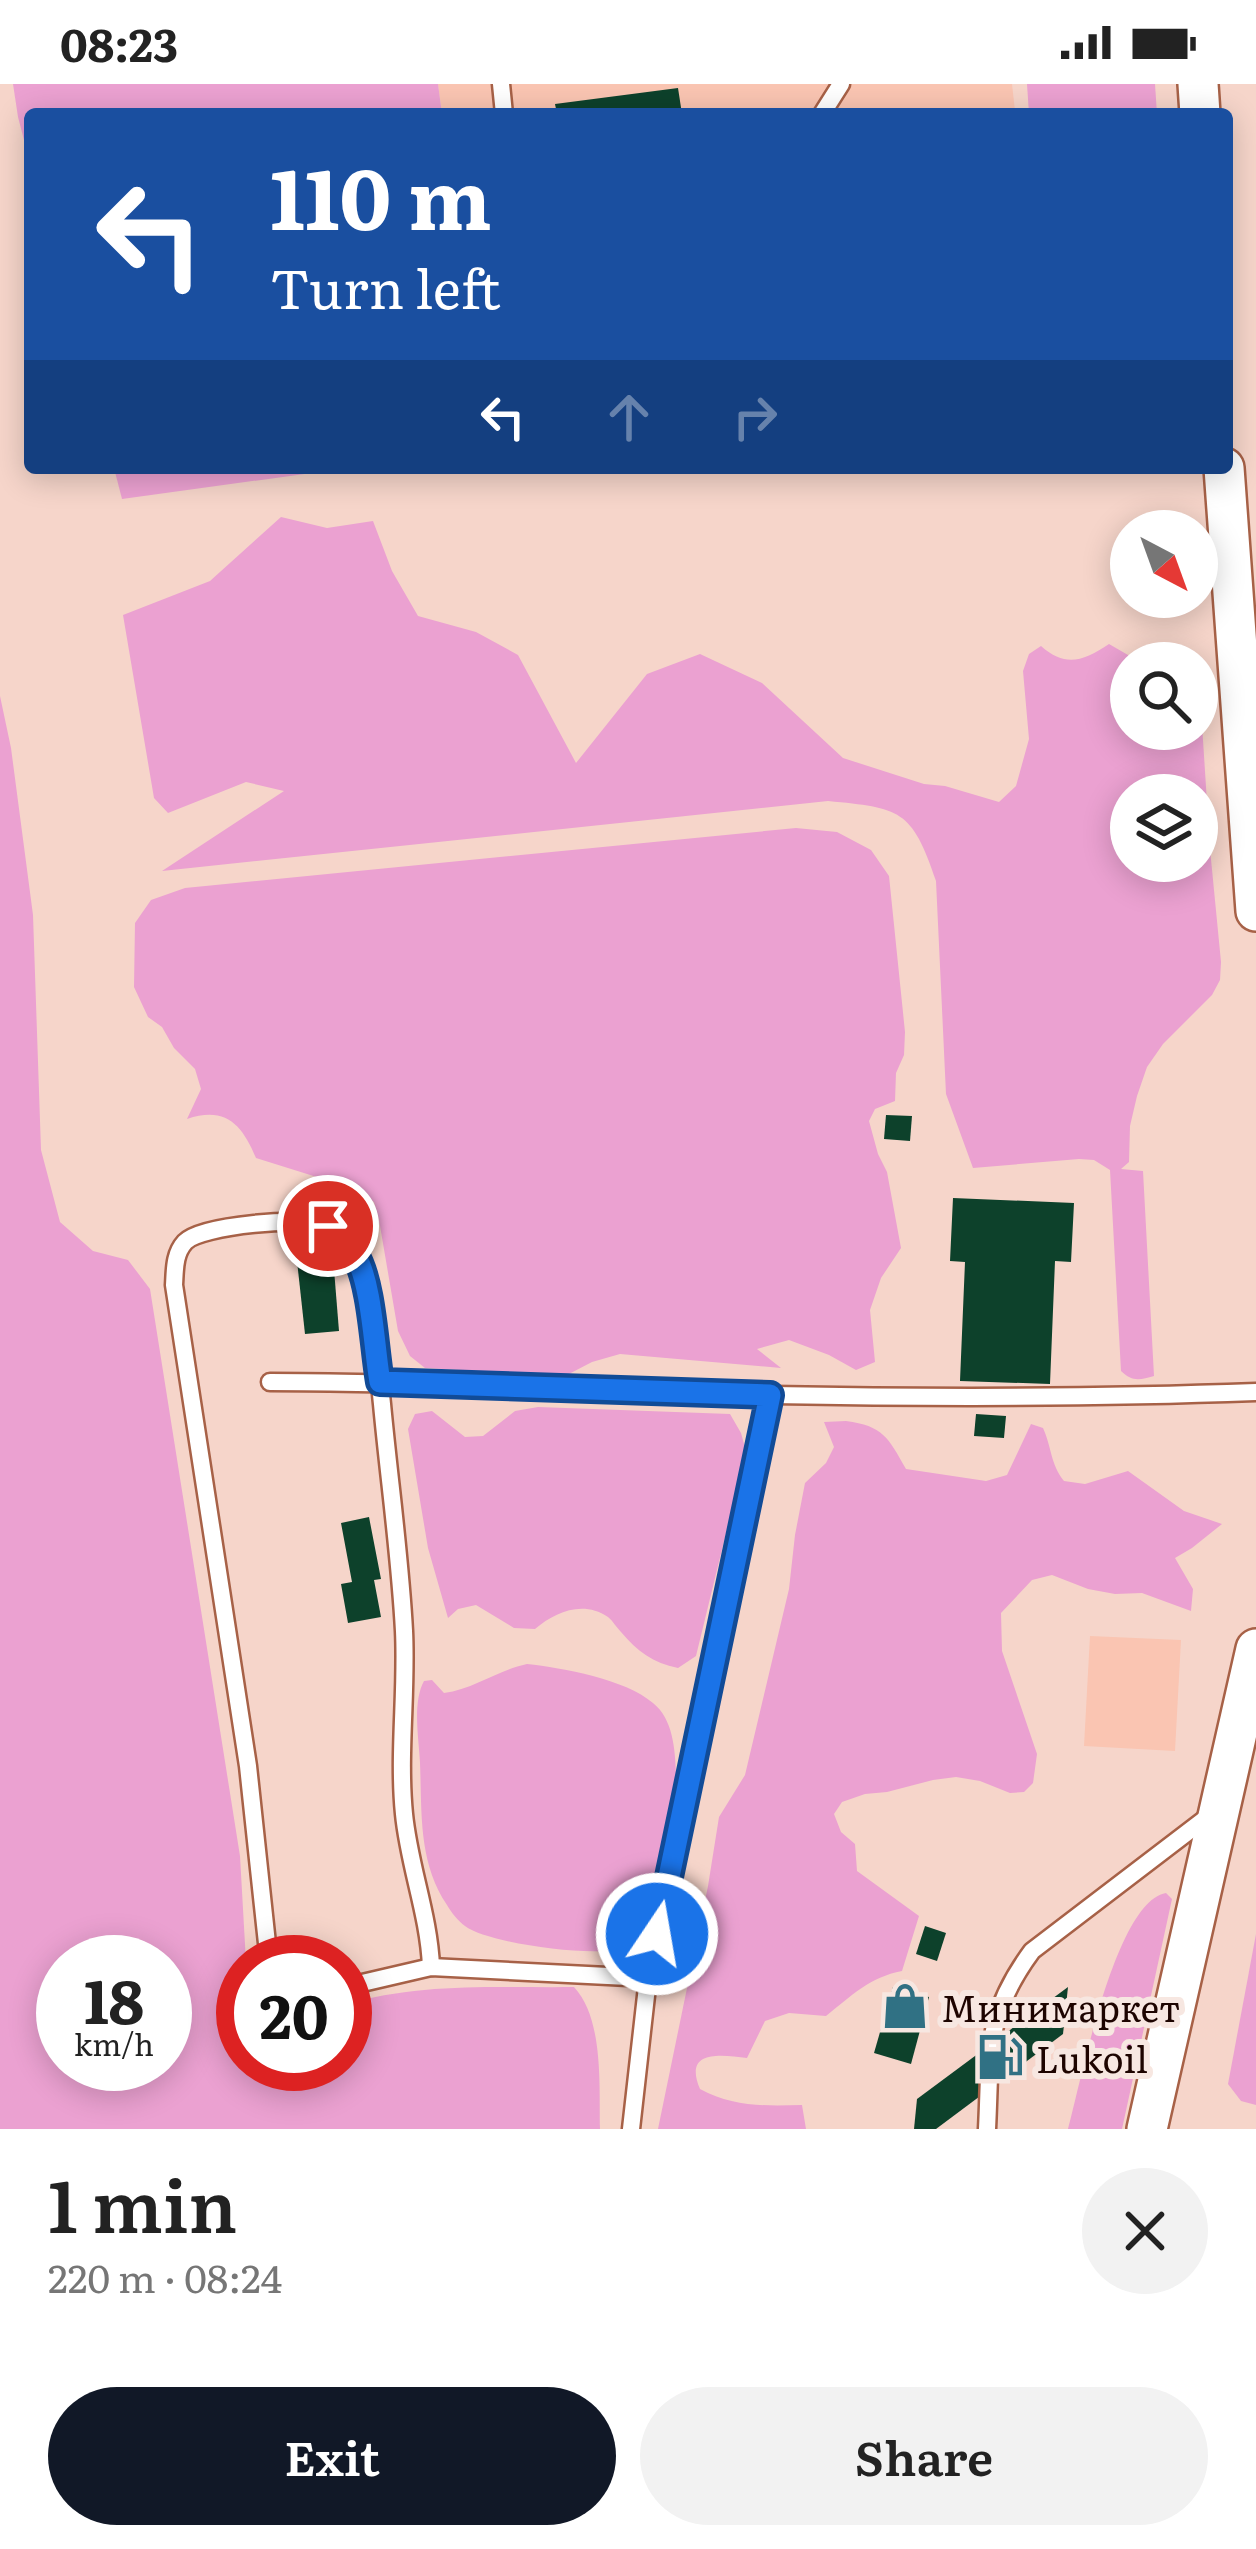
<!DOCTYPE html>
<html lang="en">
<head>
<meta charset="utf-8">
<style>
  :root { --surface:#fff; --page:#f2f2f2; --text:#222; --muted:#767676; --accent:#111827 }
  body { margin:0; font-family:Literata,serif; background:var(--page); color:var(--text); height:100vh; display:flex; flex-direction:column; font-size:45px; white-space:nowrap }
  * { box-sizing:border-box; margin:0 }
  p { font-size:39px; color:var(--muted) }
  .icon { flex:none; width:66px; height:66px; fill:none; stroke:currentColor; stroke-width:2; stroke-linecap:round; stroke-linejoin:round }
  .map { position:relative; height:2045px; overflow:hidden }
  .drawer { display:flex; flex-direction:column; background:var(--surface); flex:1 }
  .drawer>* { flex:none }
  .banner { position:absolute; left:24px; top:24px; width:1209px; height:366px; border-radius:12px; box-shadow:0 6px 30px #0003; background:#1a4fa0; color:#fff; overflow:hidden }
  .needle { width:78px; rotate:139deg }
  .buttons { position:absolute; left:1110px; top:426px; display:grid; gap:24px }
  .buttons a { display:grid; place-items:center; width:108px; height:108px; border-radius:50%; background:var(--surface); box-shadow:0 6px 30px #0003; font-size:60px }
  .speed { position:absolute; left:36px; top:1851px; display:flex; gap:24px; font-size:60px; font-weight:700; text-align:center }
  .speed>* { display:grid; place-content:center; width:156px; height:156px; border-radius:50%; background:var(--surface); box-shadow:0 6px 30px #0003; line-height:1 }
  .speed small { font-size:30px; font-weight:400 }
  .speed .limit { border:18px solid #d22; background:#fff; color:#111 }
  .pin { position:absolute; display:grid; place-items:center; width:102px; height:102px; color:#fff; margin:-51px; border:6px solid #fff; border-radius:50%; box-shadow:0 3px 12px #0007 }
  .me { position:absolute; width:132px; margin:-66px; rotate:12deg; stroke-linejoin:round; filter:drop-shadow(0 0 9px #0008) }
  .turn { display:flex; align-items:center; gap:42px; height:252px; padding:0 48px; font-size:54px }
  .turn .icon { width:156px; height:156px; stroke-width:2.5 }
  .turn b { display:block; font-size:84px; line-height:102px }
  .lanes { display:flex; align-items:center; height:114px; padding:0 48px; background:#0003; justify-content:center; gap:60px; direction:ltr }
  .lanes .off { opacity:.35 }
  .round { display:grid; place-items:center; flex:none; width:126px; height:126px; border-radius:63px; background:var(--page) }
  .headline { display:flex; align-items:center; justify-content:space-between; height:204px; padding:0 48px }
  h1 { font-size:72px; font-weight:600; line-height:90px }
  .action { display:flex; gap:24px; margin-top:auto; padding:24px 48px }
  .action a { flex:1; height:138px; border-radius:72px; background:var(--accent); color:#fff; font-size:48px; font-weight:600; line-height:138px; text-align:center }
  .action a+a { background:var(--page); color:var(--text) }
  .status { display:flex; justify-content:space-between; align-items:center; height:84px; padding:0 60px; background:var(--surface); direction:ltr }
  .status svg { height:33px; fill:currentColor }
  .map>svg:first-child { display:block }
</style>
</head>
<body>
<div class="status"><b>08:23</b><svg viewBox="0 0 49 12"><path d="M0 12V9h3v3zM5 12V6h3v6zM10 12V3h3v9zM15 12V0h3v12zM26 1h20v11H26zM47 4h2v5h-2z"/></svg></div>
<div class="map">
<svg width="1256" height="2045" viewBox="0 0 1256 2045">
  <rect width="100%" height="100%" fill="#f6d5ca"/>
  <g fill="#fac5b2">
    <path d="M438 0H1012L1015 27 1013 30H442Z"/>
    <path d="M1090 1552 1181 1556 1175 1667 1084 1662Z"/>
  </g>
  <g fill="#eba1d1" fill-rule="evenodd">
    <path d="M13 0H438L442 30H30V79L18 33Z"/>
    <path d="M1027 0H1155L1157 30H1029Z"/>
    <path d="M114 384H348L122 415Z"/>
    <path d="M281 433 327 444 373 437 392 487 418 532 476 548 518 571 576 679 647 590 700 570 762 599 843 674 924 700 945 702 999 718 1016 702 1029 655 1023 587 1029 570 1041 562C1066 584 1083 577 1109 560L1128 571 1132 579 1131 645H1197V596L1199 594 1210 765 1221 878 1220 896 1212 911 1163 960 1147 983 1137 1012 1130 1042 1129 1078 1121 1085 1143 1087 1154 1292C1140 1296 1132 1298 1121 1287L1110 1086 1094 1076 1079 1075 973 1084 946 1010 936 797C912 725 900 724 828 717L162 787 284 707 246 698 168 729 154 714 123 531 210 497ZM1131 711H1197V777H1131Z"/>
    <path d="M0 612 11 664 33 831 41 1066 60 1138 93 1167 128 1176 150 1205 240 1772 246 1878H243V1980H345V1921C418 1898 498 1904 574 1903 604 1935 599 2003 600 2045H0ZM63 1878H165V1980H63Z"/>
    <path d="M796 744 837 748 871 766 889 792 905 948 904 971 896 989 895 1017 875 1025 869 1037 878 1070 887 1088 901 1164 881 1194 870 1226 875 1278 856 1286 829 1271 789 1256 757 1265 781 1284 620 1270 592 1278 565 1292 425 1284 410 1272 398 1247 379 1136 374 1118 355 1105 256 1074C242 1041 226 1022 187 1035L201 1005 195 985 174 964 162 943 148 933 134 903 135 839 151 816 185 804Z"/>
    <path d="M538 1323 730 1330 741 1349 746 1367 696 1572 678 1584C653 1579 637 1567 621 1548 616 1543 613 1537 608 1533 583 1516 555 1528 535 1545L514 1544 476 1521 458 1525 448 1534 428 1464 408 1345 415 1330 432 1327 465 1353 483 1352 515 1327Z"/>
    <path d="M846 1337C883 1342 888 1353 906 1385L986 1397 1007 1391 1031 1340 1043 1344C1052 1364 1050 1379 1064 1397L1085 1400 1128 1387 1184 1427 1222 1440 1192 1464 1175 1474 1193 1505 1191 1527 1142 1509 1115 1510 1088 1505 1052 1491 1032 1496 1001 1529 1002 1567 1037 1670 1033 1699 1024 1708 1010 1709 980 1697 956 1693 933 1696 887 1708 865 1710 842 1718 834 1730 841 1748 855 1760 857 1787 919 1832 902 1887C870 1893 851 1912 826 1932L789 1929 765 1937 747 1974C721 1971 683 1965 700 2005 733 2023 765 2022 802 2021L806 2045H658L708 1802 719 1733 745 1691 789 1505 795 1451 805 1399 826 1379 834 1363 824 1338Z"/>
    <path d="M527 1580C563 1584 625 1595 653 1619 673 1635 675 1665 676 1689L648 1832C640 1845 632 1860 617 1865 590 1873 487 1859 465 1842 458 1837 451 1828 447 1821 418 1778 422 1728 420 1679 419 1655 412 1619 424 1597L432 1596 444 1609C474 1605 498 1586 527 1580Z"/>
    <path d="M1166 1809 1172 1815 1122 2045H1068C1081 1998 1115 1818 1166 1809Z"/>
    <path d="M1256 1850V2021L1241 2017 1228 2000Z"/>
  </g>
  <g fill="#0d412b">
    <path d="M678 4 682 30H557L555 20Z"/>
    <path d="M886 1031 912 1032 910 1057 884 1055Z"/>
    <path d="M953 1114 1074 1119 1071 1178 1055 1177 1050 1300 960 1297 965 1178 950 1177Z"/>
    <path d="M333 1173 339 1247 305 1250 297 1177Z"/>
    <path d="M976 1330 1006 1332 1004 1354 974 1352Z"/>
    <path d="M369 1433 381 1495 374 1496 381 1533 348 1539 341 1500 352 1498 341 1439Z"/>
    <path d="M925 1842 946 1849 937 1877 916 1870Z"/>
    <path d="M893 1903 929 1913 911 1980 874 1969Z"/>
    <path d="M1068 1903 1063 1950 936 2045H914L917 2015Z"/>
  </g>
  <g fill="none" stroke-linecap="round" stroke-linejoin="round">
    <defs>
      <g id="service">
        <path d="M501 0 504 30"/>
        <path d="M822 30 841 0"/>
        <path d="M270 1298C437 1298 605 1308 772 1311 933 1314 1095 1314 1256 1308"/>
        <path d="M269 1878 248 1682 174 1201C175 1186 174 1170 185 1158 201 1141 306 1132 328 1142 339 1147 353 1164 358 1175 372 1208 378 1282 382 1320 389 1395 400 1471 404 1547 407 1608 398 1670 404 1730 409 1782 429 1831 431 1883"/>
        <path d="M345 1903 431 1883 648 1894"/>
        <path d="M631 2045 648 1894 770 1311"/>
        <path d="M987 2045C991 1968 984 1932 1032 1867L1214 1728"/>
      </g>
      <g id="tertiary">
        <path d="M1198 0 1200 30"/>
        <path d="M1224 384 1256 827"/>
        <path d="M1147 2045 1256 1565"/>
      </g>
    </defs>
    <use href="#service" stroke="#a76147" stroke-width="21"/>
    <use href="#tertiary" stroke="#a76147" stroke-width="44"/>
    <use href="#service" stroke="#fff" stroke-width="16"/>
    <use href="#tertiary" stroke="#fff" stroke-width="39"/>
  </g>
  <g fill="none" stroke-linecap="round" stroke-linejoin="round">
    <defs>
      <path id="route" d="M328 1142C338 1150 348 1159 355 1171 372 1199 374 1264 380 1298L770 1311 657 1850"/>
    </defs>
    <use href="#route" stroke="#114b97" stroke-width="30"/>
    <use href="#route" stroke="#1a73e8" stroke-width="21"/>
  </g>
  <defs>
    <symbol id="shop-bare" viewBox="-9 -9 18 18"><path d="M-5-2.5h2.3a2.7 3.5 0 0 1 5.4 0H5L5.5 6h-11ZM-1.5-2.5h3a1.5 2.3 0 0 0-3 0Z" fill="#307184" stroke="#f7e7e1" stroke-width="2.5" paint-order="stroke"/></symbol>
    <symbol id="fuel-bare" viewBox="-9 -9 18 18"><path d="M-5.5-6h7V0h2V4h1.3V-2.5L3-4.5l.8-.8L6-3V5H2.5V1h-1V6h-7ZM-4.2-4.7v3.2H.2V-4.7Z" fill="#307184" stroke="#f7e7e1" stroke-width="2.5" paint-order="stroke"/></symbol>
  </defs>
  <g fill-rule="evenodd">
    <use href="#shop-bare" x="872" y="1889" width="66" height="66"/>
    <use href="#fuel-bare" x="967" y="1940" width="66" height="66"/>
  </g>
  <g text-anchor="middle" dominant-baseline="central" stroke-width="12" stroke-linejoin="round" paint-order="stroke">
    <g font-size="36" fill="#1d0400" stroke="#f7e7e1" text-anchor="start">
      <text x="941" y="1922">Минимаркет</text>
      <text x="1036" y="1973">Lukoil</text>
    </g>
  </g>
</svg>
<div class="buttons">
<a><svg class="needle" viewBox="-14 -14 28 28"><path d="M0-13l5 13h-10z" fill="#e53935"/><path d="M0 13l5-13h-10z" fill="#767676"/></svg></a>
<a><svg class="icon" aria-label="search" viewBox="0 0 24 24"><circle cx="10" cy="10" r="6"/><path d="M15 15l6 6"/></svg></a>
<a><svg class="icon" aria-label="layers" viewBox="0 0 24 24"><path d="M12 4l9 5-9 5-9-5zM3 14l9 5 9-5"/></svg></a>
</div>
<div class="speed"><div>18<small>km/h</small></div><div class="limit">20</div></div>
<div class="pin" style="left:328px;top:1142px;background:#d93025"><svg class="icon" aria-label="arrive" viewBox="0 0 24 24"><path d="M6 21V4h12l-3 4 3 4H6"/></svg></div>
<svg class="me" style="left:657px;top:1850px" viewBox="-20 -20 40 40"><circle r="17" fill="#1a73e8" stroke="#fff" stroke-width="3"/><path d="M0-11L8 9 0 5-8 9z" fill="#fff"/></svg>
<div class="banner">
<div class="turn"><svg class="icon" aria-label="left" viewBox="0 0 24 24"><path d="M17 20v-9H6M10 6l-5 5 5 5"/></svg><div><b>110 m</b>Turn left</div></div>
<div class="lanes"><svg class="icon" aria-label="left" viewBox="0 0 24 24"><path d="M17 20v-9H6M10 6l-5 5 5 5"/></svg><svg class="icon off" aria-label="ahead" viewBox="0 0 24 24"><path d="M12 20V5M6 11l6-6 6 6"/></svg><svg class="icon off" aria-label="right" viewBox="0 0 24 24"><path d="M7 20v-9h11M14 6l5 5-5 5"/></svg></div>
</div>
</div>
<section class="drawer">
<div class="headline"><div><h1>1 min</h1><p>220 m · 08:24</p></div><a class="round"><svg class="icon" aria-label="close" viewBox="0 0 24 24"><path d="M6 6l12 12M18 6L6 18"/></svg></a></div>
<div class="action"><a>Exit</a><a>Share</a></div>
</section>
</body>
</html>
